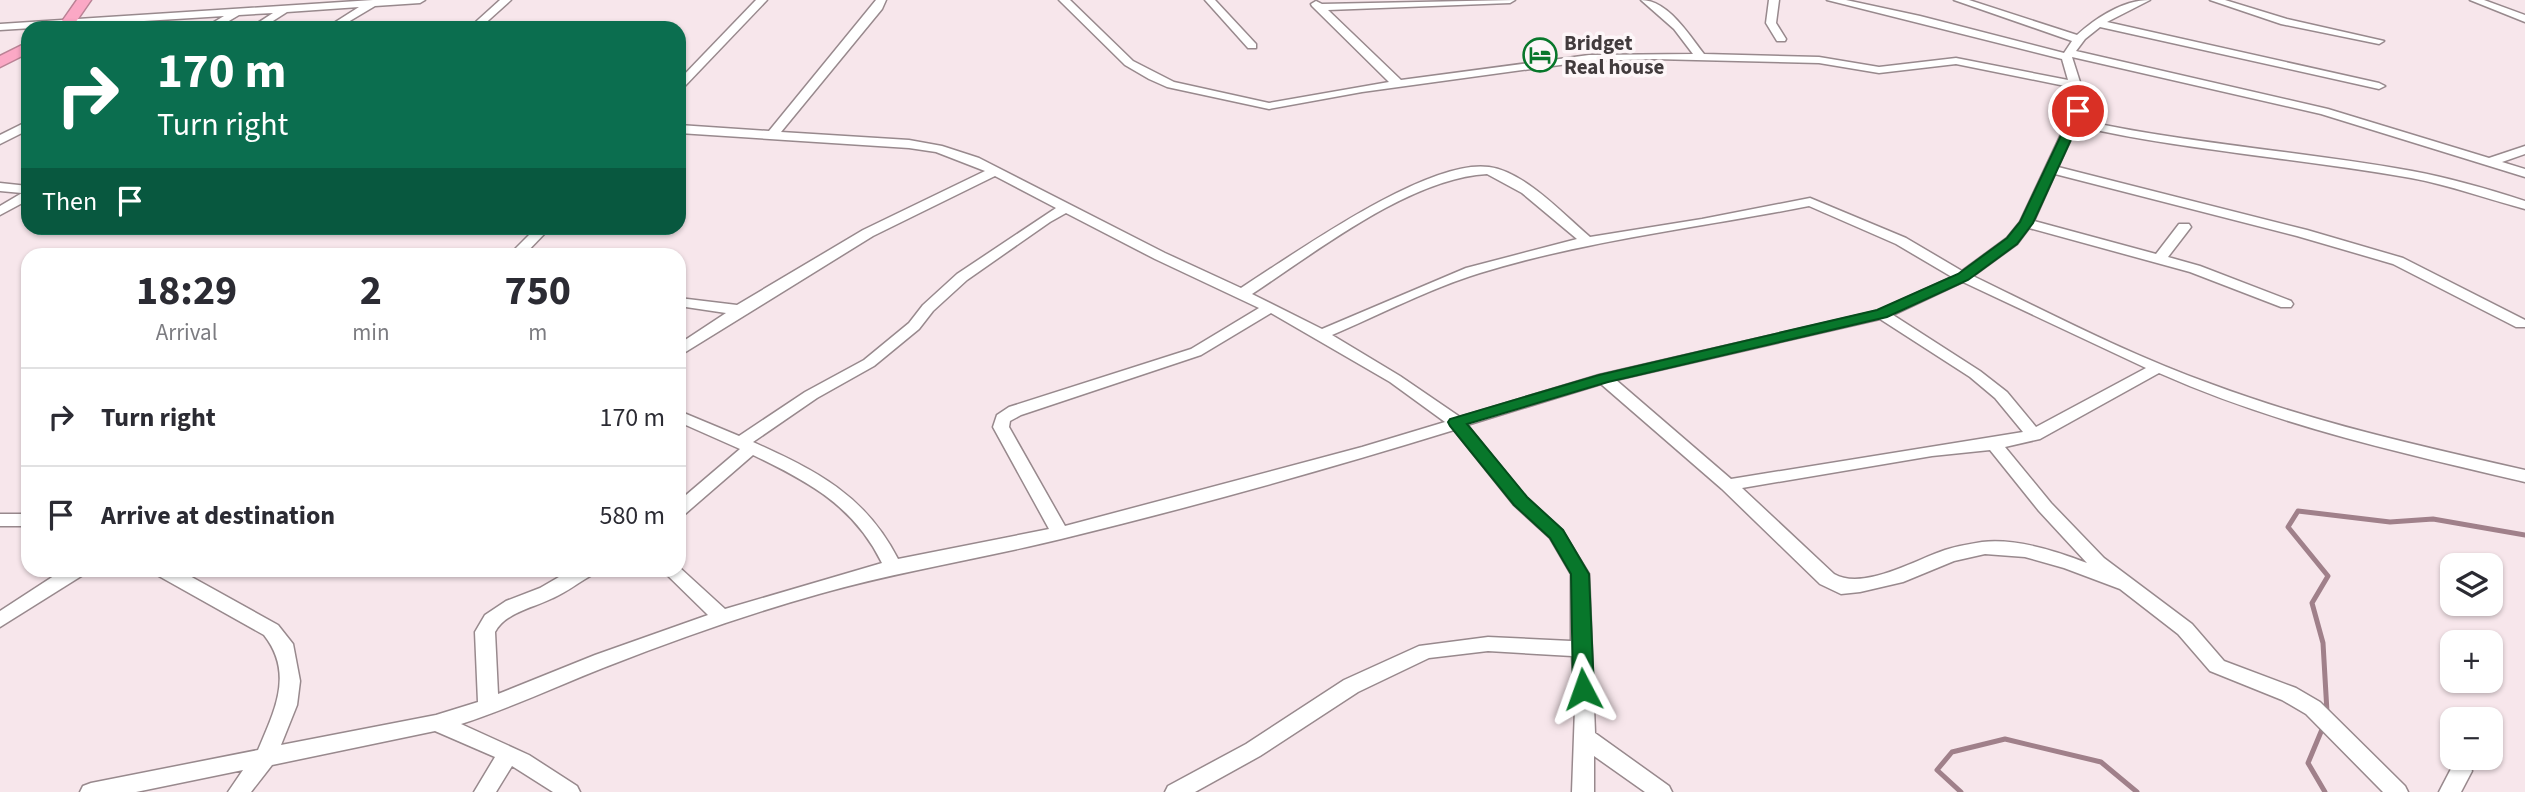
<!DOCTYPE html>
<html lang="en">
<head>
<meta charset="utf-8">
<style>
  :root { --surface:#fff; --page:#f7f7f7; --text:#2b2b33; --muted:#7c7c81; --line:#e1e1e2 }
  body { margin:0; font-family:"Source Sans 3",sans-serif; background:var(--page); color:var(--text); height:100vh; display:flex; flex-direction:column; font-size:26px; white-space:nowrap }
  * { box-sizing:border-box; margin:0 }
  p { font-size:23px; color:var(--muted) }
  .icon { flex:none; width:38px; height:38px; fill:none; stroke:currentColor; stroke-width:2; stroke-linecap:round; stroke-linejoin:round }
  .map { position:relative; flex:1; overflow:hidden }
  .details { position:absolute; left:21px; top:248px; width:665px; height:329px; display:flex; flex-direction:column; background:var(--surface); border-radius:21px; box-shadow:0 2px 5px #0004 }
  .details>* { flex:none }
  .guide { position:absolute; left:21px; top:21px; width:665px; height:214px; border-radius:21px; box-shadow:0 2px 5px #0004; background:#0b6e4f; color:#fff; overflow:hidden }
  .tools { position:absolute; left:2440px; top:553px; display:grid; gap:14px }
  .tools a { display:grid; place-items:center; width:63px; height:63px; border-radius:14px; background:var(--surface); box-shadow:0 2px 5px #0004; font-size:35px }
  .pin { position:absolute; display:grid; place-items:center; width:60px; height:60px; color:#fff; margin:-30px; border:4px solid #fff; border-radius:50%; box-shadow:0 2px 7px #0007 }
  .me { position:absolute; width:77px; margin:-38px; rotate:356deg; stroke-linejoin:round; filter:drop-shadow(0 0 5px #0008) }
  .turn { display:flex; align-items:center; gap:24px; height:147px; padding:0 21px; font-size:32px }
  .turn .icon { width:91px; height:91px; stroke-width:2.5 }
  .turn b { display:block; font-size:49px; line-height:60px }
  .then { display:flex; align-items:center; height:66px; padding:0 21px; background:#0003; gap:14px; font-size:26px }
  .eta { display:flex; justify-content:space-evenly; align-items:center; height:119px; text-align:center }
  .eta b { font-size:42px; font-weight:700; line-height:49px }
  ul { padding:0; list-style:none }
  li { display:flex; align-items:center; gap:21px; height:98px; padding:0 21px; border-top:2px solid var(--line) }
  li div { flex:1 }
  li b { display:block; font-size:26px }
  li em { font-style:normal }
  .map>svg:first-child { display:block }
</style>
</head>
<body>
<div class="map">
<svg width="2525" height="792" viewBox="0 0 2525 792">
  <rect width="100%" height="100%" fill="#f7e6eb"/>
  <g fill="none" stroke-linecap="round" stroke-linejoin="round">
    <g stroke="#a0808a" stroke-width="5">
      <path d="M2327 712 2323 643 2312 603 2328 576 2288 527 2298 511 2390 522 2433 519 2525 535"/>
      <path d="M2323 727 2308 763 2325 792"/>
      <path d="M1961 792 1937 770 1952 752 2005 739 2101 762 2137 792"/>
    </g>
    <defs>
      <g id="minor">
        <path d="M373 0H425L420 3 375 6 338 28H326L359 7 287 12 262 28H250L273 13 239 15 217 28H204L224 16 0 30V24Z"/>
        <path d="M500 0H511L480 28H469Z"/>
        <path d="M756 0H767L683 88 679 89V80Z"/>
        <path d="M876 0H886L882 9 781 132 909 140 942 146 979 158 1165 253 1241 288C1294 254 1428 158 1489 167 1525 172 1563 214 1590 237L1702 219 1810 198 1906 238 1962 271 2007 238 2020 222 2072 111 2074 101 2070 87 1956 64 1879 73 1819 63 1654 59 1589 61 1362 92 1269 109 1167 87 1149 79 1125 65 1059 0H1070L1133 61 1174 82 1269 103 1389 82 1312 6 1311 4 1316 1 1322 4 1515 0 1510 3 1328 10 1401 80 1589 55 1693 54 1674 29 1641 0C1668 0 1689 35 1704 54L1819 57 1879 67 1956 58 2068 80 2062 59 1827 0H1846L1920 16 2064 53 2072 41 1954 0H1969L2077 35C2096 18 2123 0 2150 0L2107 22 2379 83 2385 86 2379 89 2100 27 2085 39 2076 51 2328 109 2489 158 2525 146V154L2502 162 2525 169V177L2321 114 2072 57 2086 101 2080 120C2189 144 2301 151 2412 171 2450 178 2488 189 2525 201V209C2487 199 2450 185 2411 178 2300 158 2187 151 2077 126L2058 167 2307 230 2403 258 2525 320V327H2516L2393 264 2297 236 2055 174 2034 221 2156 254 2179 224H2189L2191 227 2168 257 2200 266 2291 301 2293 304 2291 307H2281L2190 272 2029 228 2017 244 1973 276C2051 314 2130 355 2211 384 2313 422 2419 446 2525 470V482C2401 453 2276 425 2159 373L2040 439 2005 447 2051 503 2104 558 2192 624 2224 661 2296 688 2320 702 2405 786 2408 792H2383L2306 714 2282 700 2210 671 2178 634 2120 589 2064 568 2025 557 1985 554 1954 561 1903 582 1860 592 1841 594 1820 584 1722 489 1601 384 1467 425 1526 497 1562 530 1589 574 1595 733 1669 786 1672 792H1645L1594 756V792H1572L1575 708 1572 656 1488 651 1429 658 1358 692 1260 756 1195 792H1165L1168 786 1246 744 1344 680 1419 646 1488 637 1571 641V574L1550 538 1514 505 1454 430C1324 470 1193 507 1061 539 980 559 899 571 819 594 748 614 677 639 608 666 559 685 511 708 461 724L529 755 577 786 580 792H553L512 766 496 792H474L495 757 435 731 272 765 251 792H228L243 770 136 792H80L83 786 91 783 258 750C275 710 294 673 264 635L157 575 154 570H179L278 625 293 644 300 681 297 705 281 745 436 715 478 702 475 632 485 615 506 601 540 588 571 570H595L592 575C579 582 567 592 553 598 533 608 506 612 495 632L498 694 595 655 708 615 662 570H679V567L725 609 882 563C854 506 809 482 753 455L685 514 679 516V501L740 449 679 422V411L739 436 805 392 864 360 909 323 923 305 957 274 1056 208 995 176 873 236 679 356V344L726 313 679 306V298L737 305 863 230 985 171 936 152 909 148 679 133V125L769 131ZM1487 174 1522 193 1577 239 1466 268 1322 329 1252 294C1316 252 1410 178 1487 174ZM1809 206 1896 244 1952 277 1877 311 1599 375 1460 417 1400 376 1332 335C1379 315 1431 288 1480 273 1587 240 1699 228 1809 206ZM1066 213 1155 259 1259 308 1191 349 1009 407 997 415 993 427 1049 529 898 559C865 495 817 471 753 442L817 398 874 366 919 329 933 311 967 280 1050 222ZM1963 282 2146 368 2036 427 2007 392 1980 371 1893 315ZM1271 313 1390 382 1445 422 1362 447 1065 526 1009 427 1010 421 1021 415 1201 355ZM1880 319 1970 377 1995 398 2023 432 1731 479 1616 380ZM1990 450 2039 511 2087 563C2056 551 2016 538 1982 542 1970 544 1957 546 1945 550 1915 560 1863 591 1834 574L1742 488 1932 456Z"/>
        <path d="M1205 0H1215L1256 44V48H1248Z"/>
        <path d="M1769 0H1779L1776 23 1786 39 1785 41H1777L1766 23Z"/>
        <path d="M2210 0H2225L2287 19 2384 41 2379 44 2281 24Z"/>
        <path d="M2470 0H2484L2525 15V22Z"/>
        <path d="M28 121V130L0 144V135Z"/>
        <path d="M0 183 28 186V200L0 215V206L22 193 0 191Z"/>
        <path d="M536 228H550L523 256H508Z"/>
        <rect x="0" y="514" width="28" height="12"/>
        <path d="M63 570H86L83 575 0 627V611Z"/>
        <path d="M2461 762 2469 765 2472 771 2461 792H2439L2453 765Z"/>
      </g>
      <g id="highway">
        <path d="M77 0H91L73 26 52 28 63 20Z"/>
        <path d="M28 42V53L0 67V56Z"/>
      </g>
    </defs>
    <use href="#minor" stroke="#98898d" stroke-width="3"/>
    <use href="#highway" stroke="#ba8295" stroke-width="3"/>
    <use href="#minor" fill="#fff" fill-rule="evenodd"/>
    <use href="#highway" fill="#fba8c5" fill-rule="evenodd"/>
  </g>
  <path fill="#08772b" stroke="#054d1c" stroke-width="2" d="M2074 108 2084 111 2033 223 2017 244 1968 280 1887 317 1608 382 1467 424 1527 497 1563 530 1589 574 1594 689 1591 694 1583 697 1576 694 1573 689 1571 574 1550 538 1514 505 1450 426 1448 422 1450 419 1599 375 1877 310 1958 274 2007 238 2020 222Z"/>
  <defs>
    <symbol id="hotel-ring" viewBox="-11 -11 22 22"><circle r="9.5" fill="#fdf6f8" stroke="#08772b" stroke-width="1.5"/><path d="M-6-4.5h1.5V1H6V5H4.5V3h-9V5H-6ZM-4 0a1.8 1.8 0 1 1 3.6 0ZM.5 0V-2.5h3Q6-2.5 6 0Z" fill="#08772b"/></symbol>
  </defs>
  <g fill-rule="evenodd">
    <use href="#hotel-ring" x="1521" y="36" width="38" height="38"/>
  </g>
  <g text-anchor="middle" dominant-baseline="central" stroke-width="7" stroke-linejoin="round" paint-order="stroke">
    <g font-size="21" font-weight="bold" fill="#423b3d" stroke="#fdf6f8" text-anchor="start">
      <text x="1564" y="43">Bridget<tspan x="1564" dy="24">Real house</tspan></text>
    </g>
  </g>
</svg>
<div class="tools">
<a><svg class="icon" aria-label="layers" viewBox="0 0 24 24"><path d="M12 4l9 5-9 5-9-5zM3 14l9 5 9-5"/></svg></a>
<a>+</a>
<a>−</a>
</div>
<div class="pin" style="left:2078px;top:111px;background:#d93025"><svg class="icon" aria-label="arrive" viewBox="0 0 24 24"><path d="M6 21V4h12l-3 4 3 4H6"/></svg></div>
<svg class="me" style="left:1583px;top:689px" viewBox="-20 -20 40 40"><path d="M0-17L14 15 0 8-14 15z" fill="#08772b" stroke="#fff" stroke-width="4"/></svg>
<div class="guide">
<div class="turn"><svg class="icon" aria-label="right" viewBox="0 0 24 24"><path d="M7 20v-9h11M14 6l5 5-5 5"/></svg><div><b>170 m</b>Turn right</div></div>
<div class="then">Then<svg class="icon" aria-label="arrive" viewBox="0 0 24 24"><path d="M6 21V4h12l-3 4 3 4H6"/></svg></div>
</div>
<section class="details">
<div class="eta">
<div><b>18:29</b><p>Arrival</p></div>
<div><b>2</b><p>min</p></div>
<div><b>750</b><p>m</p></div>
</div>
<ul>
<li><svg class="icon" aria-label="right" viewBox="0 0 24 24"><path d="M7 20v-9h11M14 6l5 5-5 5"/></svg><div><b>Turn right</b></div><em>170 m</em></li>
<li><svg class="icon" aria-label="arrive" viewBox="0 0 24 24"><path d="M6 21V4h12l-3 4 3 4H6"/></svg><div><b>Arrive at destination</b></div><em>580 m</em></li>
</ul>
</section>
</div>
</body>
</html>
